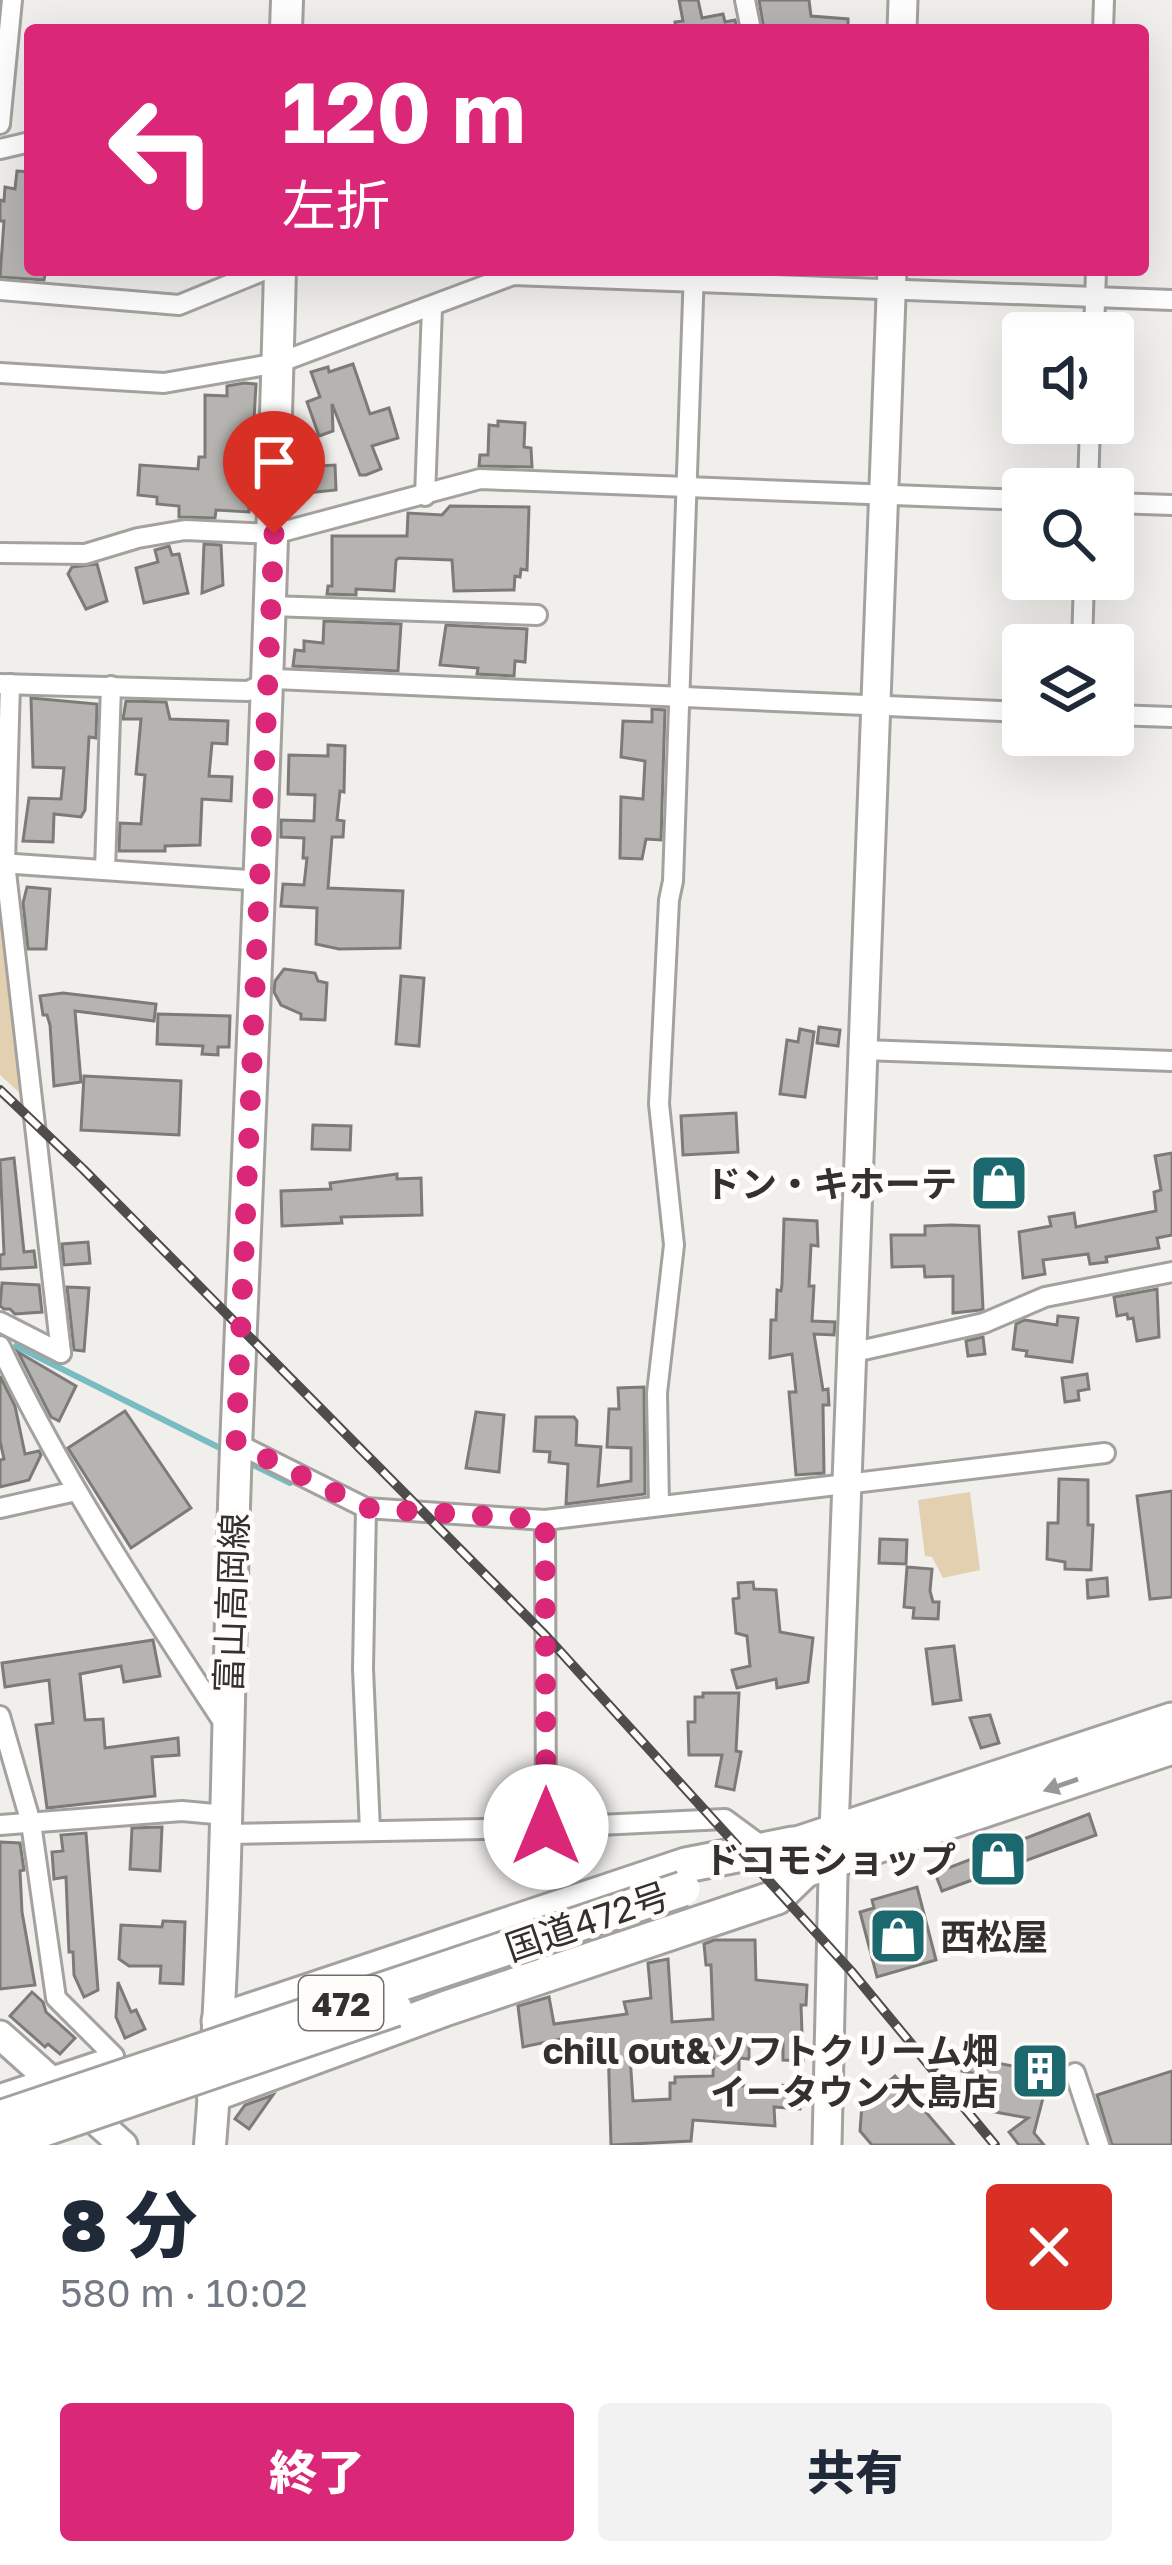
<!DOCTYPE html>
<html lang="ja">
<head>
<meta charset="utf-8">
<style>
  :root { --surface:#fff; --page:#f2f2f3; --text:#1f2937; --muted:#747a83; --accent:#db2777 }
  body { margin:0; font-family:"Golos Text","Noto Sans JP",sans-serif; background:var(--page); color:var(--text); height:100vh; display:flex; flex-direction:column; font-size:45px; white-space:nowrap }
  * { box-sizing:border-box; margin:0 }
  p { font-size:39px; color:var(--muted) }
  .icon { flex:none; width:66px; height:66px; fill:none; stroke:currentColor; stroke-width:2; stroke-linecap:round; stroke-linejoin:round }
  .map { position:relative; height:2145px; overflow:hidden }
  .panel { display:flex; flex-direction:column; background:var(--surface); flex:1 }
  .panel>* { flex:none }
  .banner { position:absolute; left:24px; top:24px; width:1125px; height:252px; border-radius:12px; box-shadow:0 12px 48px #0002; background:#db2777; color:#fff; overflow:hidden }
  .tools { position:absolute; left:1002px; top:312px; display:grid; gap:24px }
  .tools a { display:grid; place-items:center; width:132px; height:132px; border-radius:12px; background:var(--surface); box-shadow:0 12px 48px #0002; font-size:60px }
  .pin { position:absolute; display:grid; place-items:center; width:102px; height:102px; color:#fff; margin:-123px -51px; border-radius:50% 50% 50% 0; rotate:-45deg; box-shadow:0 0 12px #0007 }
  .pin .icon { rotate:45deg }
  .me { position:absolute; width:132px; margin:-66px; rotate:0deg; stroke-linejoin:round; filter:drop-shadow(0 0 9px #0008) }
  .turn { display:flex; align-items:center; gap:42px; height:252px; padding:0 60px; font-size:54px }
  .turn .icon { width:156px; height:156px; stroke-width:2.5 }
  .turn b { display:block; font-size:84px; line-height:102px }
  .round { display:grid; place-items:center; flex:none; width:126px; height:126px; border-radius:12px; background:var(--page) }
  .headline { display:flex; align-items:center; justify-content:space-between; height:204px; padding:0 60px }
  h1 { font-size:72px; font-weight:800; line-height:90px }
  .action { display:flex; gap:24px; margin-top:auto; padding:24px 60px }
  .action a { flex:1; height:138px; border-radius:12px; background:var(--accent); color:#fff; font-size:48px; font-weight:800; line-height:138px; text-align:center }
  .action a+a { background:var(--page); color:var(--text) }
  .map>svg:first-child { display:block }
</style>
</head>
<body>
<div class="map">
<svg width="1172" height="2145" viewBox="0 0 1172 2145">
  <rect width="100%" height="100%" fill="#f1efec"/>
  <g fill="#e2d0b0">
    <path d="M0 899 21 1094 0 1075Z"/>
    <path d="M970 1492 980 1570 943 1578 932 1557 925 1556 918 1500Z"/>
  </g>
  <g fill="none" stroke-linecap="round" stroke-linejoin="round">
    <g stroke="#79bbc2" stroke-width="6">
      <path d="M16 1346 228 1452"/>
      <path d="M245 1461 290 1483"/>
    </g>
  </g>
  <g fill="#b6b4b1" stroke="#7d7b78" stroke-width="3" fill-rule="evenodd">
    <path d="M679 0H698L702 18 723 14 725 22 735 20 737 30H676L675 22 683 21Z"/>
    <path d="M759 0H809L811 16 848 19V30H764Z"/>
    <path d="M17 171 30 172V270H46L44 280 0 277 4 221H0V200L4 201 5 187 15 189Z"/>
    <path d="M353 364 370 414 389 408 398 438 372 446 381 469 366 475H360L332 404 333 431 319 436 307 402 320 397 311 372 328 367 329 372Z"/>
    <path d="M244 383 256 384 253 437 237 436 233 466 236 471 248 472 249 512 216 510 215 518 179 517V506L157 504V497L138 495 140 465 198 469 199 457H205V395L227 396V386Z"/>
    <path d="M498 421 525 423 524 447 531 448 532 467 479 466 480 455H488L489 425 498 426Z"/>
    <path d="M319 463V466L335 465 336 490 296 494 295 464Z"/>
    <path d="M450 506 529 507 527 570 521 569 520 577 515 576 514 590 454 591 452 560 399 558 396 560 394 591 356 589V595L327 594 328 586H332V536H407L408 513 442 515Z"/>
    <path d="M204 544 221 545 223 585 202 593Z"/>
    <path d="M169 546 172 555 179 554 188 593 144 603 136 568 158 562 155 550Z"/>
    <path d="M97 564 107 601 86 609 68 574 72 567Z"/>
    <path d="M324 621 401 624 398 671 293 666 295 650 304 651V641L323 643Z"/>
    <path d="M446 625 527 629 525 662 515 661 514 676 477 674 478 668 440 665Z"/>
    <path d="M31 698 97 704 96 738 89 737 85 810 81 817 54 814 53 842 23 841 29 798 61 799 64 768 33 767Z"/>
    <path d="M126 701 166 702 170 719 228 721 227 744 212 743 209 776 232 777 231 801 202 799 200 845 165 846V851H119L120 823 141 824 145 775 136 774 141 719H123Z"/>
    <path d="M652 709 665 710 661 840 646 839 642 859 620 858 621 797 643 799 645 761 621 757 623 721 652 722Z"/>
    <path d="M328 745 345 746 344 792 340 791 337 820 344 821 343 837H332L328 888 403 891 400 948 339 949 316 944 317 908 281 906 283 884 304 885 307 858H303L304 838 281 837V820L314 821 315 795 288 794 289 755 328 756Z"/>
    <path d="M27 887 50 889 46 949H28L23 903Z"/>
    <path d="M284 969 315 973 318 981 327 983 325 1020 301 1019V1014L281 1005 274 992 275 981Z"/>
    <path d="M401 976 424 978 419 1046 396 1044Z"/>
    <path d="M63 993 156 1004 154 1021 75 1011 81 1082 54 1086 50 1025 47 1015H43L40 996Z"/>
    <path d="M158 1014 230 1016 229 1047H218V1055L202 1054 203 1046 157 1044Z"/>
    <path d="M819 1027 840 1030 838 1046 817 1043Z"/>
    <path d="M800 1029 814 1032 805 1097 780 1094 787 1040 798 1042Z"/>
    <path d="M84 1076 181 1081 179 1135 81 1130Z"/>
    <path d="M736 1113 738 1152 683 1155 681 1116Z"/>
    <path d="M313 1125 351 1126 350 1150 312 1149Z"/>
    <path d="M1172 1153V1235L1157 1238 1159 1248 1106 1257 1107 1262 1090 1264 1088 1254 1043 1260 1045 1274 1023 1278 1019 1232 1051 1226 1049 1217 1074 1213 1076 1227 1156 1211 1154 1192 1161 1190 1155 1156Z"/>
    <path d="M14 1158 24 1252 34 1251 36 1267 0 1269V1255L4 1254 0 1160Z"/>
    <path d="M397 1174V1179L421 1178 422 1215 341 1217 342 1223 282 1226 281 1191 331 1189 330 1183Z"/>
    <path d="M784 1219 817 1221 818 1246 811 1245 809 1286H814L812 1321 835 1322 834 1335 814 1334 823 1390 828 1389 829 1405H823L824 1473 796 1475 789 1392H796L792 1354 770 1358 771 1320H776L777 1290 781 1291 782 1284Z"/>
    <path d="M951 1225 979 1226 983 1309 980 1310 953 1313V1276L925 1277 924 1266 892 1267 891 1235H925V1226Z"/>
    <path d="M88 1242 90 1263 64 1265 62 1244Z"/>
    <path d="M2 1283 39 1285 42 1312 15 1314 10 1309H4L0 1306Z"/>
    <path d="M67 1287 89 1288 84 1351 74 1350Z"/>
    <path d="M1157 1289 1159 1337 1137 1341 1133 1318 1128 1319 1127 1314 1117 1316 1114 1297Z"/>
    <path d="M1058 1316 1078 1318 1072 1362 1026 1356 1027 1351 1013 1349 1016 1324 1025 1320 1057 1325Z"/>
    <path d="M983 1337 985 1354 968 1356 966 1341Z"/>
    <path d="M18 1352 76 1386 59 1421 51 1417Z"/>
    <path d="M1087 1374 1089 1389 1078 1391 1079 1400 1065 1402 1062 1378Z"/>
    <path d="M0 1376 15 1406 25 1454 39 1451 41 1455 29 1480 0 1487V1460L4 1459 0 1441Z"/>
    <path d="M644 1387 645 1494 566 1504 568 1464 549 1462 550 1452 534 1451 536 1417H574L577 1421 576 1445 601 1447 598 1486 631 1481V1448L607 1447 609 1409H619L618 1388Z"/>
    <path d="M125 1411 191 1508 131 1548 68 1448Z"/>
    <path d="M476 1412 504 1415 499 1472 466 1468Z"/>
    <path d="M1059 1479 1088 1480V1525H1093L1091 1570 1065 1569V1562L1047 1559 1048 1523H1058Z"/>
    <path d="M1172 1491V1597L1150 1599 1137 1496Z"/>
    <path d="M880 1539 907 1540 906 1564 879 1563Z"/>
    <path d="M907 1567 932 1569 930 1591 933 1602H939L938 1619 913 1618 914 1608 904 1607Z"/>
    <path d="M1107 1578 1108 1596 1088 1598 1087 1580Z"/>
    <path d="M753 1582 754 1589 776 1590 780 1632 813 1638 808 1682 777 1688 776 1679 737 1688 732 1670 750 1666 747 1636 736 1633 733 1599 739 1598 738 1583Z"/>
    <path d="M153 1640 160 1676 124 1682 121 1666 80 1674 85 1720 103 1719 105 1748 178 1738 179 1755 152 1757 155 1796 47 1808 36 1725 53 1723 49 1680 5 1687 2 1663Z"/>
    <path d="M954 1646 961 1700 933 1704 926 1649Z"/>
    <path d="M703 1693H739L736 1751 741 1752 734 1790 716 1786 722 1755H689L688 1722H695V1697H703Z"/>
    <path d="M990 1715 999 1743 981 1748 970 1718Z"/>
    <path d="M1089 1814 1096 1835 942 1891 935 1873Z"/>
    <path d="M162 1827 160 1871 130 1869 132 1828Z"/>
    <path d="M86 1833 98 1990 84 1997 74 1975 73 1952H69L66 1877 54 1879 52 1852 63 1851 61 1835Z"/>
    <path d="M0 1842 20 1843 24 1870 20 1871 22 1912 35 1985 0 1989Z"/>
    <path d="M917 1887 936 1960 877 1977 860 1912 874 1908 872 1900Z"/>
    <path d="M163 1921 185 1922 183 1984 160 1983 161 1966H129L119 1959 121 1925 162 1927Z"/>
    <path d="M714 1940H755L756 1980 807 1985 806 2005H801L803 2061 783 2060V2042H749V2059L739 2058V2086L801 2085 800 2109 774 2107 775 2126 693 2120 691 2141 611 2145 608 2043 566 2049 565 2038 523 2047 518 2006 549 1997 554 2024 627 2014 624 2002 651 1998 648 1963 668 1959 672 2022 713 2019 711 1965H706L704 1944ZM714 2047 713 2076 675 2077V2083H670V2099L633 2101 630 2056Z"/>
    <path d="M118 1982 131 2012 136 2010 145 2029 125 2038 116 2017Z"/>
    <path d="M32 1992 43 2002 46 2012 75 2038 60 2054 48 2044 45 2047 10 2016Z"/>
    <path d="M1031 2055 1053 2059 1034 2133 1044 2145H1019L1009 2132 1028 2118 990 2111 997 2078 962 2071 965 2057 1028 2069Z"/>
    <path d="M1172 2071V2145H1112L1097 2095Z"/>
    <path d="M895 2076 954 2145H872L860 2131 862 2104Z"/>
    <path d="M273 2095 249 2129 235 2119 245 2105Z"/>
  </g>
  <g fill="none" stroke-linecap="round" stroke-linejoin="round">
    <defs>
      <g id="street">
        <path d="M745 0 751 30"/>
        <path d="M1103 30 1104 0"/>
        <path d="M0 124 12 0"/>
        <path d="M0 149 30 142"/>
        <path d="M0 290 179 305 265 270"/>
        <path d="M1094 333 1096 270"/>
        <path d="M0 373 164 383 278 363 513 275 1172 300"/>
        <path d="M1088 489 1090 423"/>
        <path d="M425 496 432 308"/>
        <path d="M1113 503 1172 505"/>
        <path d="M0 553 85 554 138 538 185 530 274 534 480 479 1023 500"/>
        <path d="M270 606 537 615"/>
        <path d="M1082 645 1084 579"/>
        <path d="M0 684 248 691 275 679 1023 712"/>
        <path d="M10 684 5 863 61 1353"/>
        <path d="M1113 715 1172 717"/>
        <path d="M0 863 262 881"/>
        <path d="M105 870 111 686"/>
        <path d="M863 1050 1172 1061"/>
        <path d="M0 1322 61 1353"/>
        <path d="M0 1346C64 1481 146 1604 227 1728"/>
        <path d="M850 1353 984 1323 1045 1297 1172 1272"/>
        <path d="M236 1443 366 1508 545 1520 1105 1453"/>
        <path d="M659 1506 657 1393 674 1245 659 1104 669 900 673 881 694 270"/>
        <path d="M0 1508 76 1491"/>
        <path d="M366 1508 363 1669 370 1831"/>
        <path d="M545 1520 546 1827"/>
        <path d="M0 1716 31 1823 56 1998 114 2056 0 2094"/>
        <path d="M0 1825 182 1811 226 1815"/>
        <path d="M226 1834 535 1828 725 1819 763 1847"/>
        <path d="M1075 2073 1099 2145"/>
      </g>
      <g id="secondary">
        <path d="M902 30 903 0"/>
        <path d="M0 2035 123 2145"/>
        <path d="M827 2145 834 1831 892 270"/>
      </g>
      <g id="primary">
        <path d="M286 30 287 0"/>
        <path d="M210 2145C229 1913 227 1680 236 1448 252 1055 270 663 280 270"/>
      </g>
      <g id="highway">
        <path d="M773 1852 1172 1720"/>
        <path d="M787 1876 1172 1747"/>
        <path d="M219 2021 686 1865 793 1844"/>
        <path d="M214 2094 447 2008 777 1897 806 1869"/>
      </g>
    </defs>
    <use href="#street" stroke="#a4a29f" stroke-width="24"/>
    <use href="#secondary" stroke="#a4a29f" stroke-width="33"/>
    <use href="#primary" stroke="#a4a29f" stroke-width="36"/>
    <use href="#highway" stroke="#a4a29f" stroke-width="39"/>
    <use href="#street" stroke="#fff" stroke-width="18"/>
    <use href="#secondary" stroke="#fff" stroke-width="27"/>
    <use href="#primary" stroke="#fff" stroke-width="30"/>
    <use href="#highway" stroke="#fff" stroke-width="33"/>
    <defs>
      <path id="rail" d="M0 1090 83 1169 547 1637 851 1971 995 2145"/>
    </defs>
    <use href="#rail" stroke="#4e4d4c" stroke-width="10"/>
    <use href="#rail" stroke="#fffdf9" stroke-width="6" stroke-dasharray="18" stroke-linecap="butt"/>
    <defs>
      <g id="highway-bridge">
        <path d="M0 2118 683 1889"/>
        <path d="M0 2144 395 2009"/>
      </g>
    </defs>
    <use href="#highway-bridge" stroke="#a4a29f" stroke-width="39" stroke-linecap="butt"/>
    <use href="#highway-bridge" stroke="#fff" stroke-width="33"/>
  </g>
  <defs><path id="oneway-solid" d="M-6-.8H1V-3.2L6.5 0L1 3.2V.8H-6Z" transform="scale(3)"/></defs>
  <use fill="#989898" href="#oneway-solid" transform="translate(1061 1785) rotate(161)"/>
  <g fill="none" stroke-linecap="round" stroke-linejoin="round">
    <path stroke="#db2777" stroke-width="21" stroke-dasharray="0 37.8" d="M274 534 236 1443 366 1508 545 1520 546 1827"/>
  </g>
  <defs>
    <symbol id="shop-square" viewBox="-11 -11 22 22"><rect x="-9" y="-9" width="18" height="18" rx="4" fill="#1b686f" stroke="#fffdf9"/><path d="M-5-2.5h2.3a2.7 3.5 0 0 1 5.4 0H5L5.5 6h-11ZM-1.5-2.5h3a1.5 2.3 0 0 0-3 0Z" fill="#fff"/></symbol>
    <symbol id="building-square" viewBox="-11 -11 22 22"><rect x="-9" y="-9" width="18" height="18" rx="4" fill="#1b686f" stroke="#fffdf9"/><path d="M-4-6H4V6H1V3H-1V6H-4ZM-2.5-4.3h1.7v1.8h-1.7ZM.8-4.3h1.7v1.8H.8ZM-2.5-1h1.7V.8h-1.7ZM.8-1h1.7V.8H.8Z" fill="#fff"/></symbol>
  </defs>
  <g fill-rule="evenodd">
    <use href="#shop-square" x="966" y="1150" width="66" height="66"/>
    <use href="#shop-square" x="965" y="1826" width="66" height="66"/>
    <use href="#shop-square" x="865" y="1903" width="66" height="66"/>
    <use href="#building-square" x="1007" y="2038" width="66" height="66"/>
  </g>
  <g text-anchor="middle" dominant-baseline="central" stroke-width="10" stroke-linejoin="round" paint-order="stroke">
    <rect fill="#fffdf9" stroke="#706e6c" stroke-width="3" x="299" y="1976" width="84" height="54" rx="9"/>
    <g font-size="33" font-weight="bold" fill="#323130">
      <text x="341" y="2003">472</text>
    </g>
    <g font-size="36" font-weight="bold" fill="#323130" stroke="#fffdf9" text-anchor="end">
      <text x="957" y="1183">ドン・キホーテ</text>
      <text x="956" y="1859">ドコモショップ</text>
      <text x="940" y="1936" text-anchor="start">西松屋</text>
      <text x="998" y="2050">chill out&amp;ソフトクリーム畑<tspan x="998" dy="41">イータウン大島店</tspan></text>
    </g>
    <g font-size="36" fill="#323130" stroke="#fffdf9">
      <text transform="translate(231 1603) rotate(-88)">富山高岡線</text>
      <text transform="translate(587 1921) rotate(-19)">国道472号</text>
    </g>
  </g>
</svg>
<div class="tools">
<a><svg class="icon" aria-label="sound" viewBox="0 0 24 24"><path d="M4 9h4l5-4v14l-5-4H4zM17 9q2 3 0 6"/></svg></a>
<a><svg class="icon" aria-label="search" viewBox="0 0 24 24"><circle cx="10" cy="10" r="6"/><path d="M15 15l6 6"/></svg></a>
<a><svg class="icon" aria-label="layers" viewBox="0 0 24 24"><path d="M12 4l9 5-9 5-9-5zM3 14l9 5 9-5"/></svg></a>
</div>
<div class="pin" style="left:274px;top:534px;background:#d93025"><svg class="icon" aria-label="arrive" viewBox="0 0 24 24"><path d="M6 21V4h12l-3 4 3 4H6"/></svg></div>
<svg class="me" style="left:546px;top:1827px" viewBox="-20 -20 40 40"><circle r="19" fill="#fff"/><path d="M0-13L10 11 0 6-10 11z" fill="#db2777"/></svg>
<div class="banner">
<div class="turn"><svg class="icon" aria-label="left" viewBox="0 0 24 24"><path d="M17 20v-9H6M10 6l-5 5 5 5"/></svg><div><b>120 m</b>左折</div></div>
</div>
</div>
<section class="panel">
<div class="headline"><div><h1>8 分</h1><p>580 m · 10:02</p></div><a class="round" style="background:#d93025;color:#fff"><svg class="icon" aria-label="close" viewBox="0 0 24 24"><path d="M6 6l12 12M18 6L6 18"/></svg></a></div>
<div class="action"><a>終了</a><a>共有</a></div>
</section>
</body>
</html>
